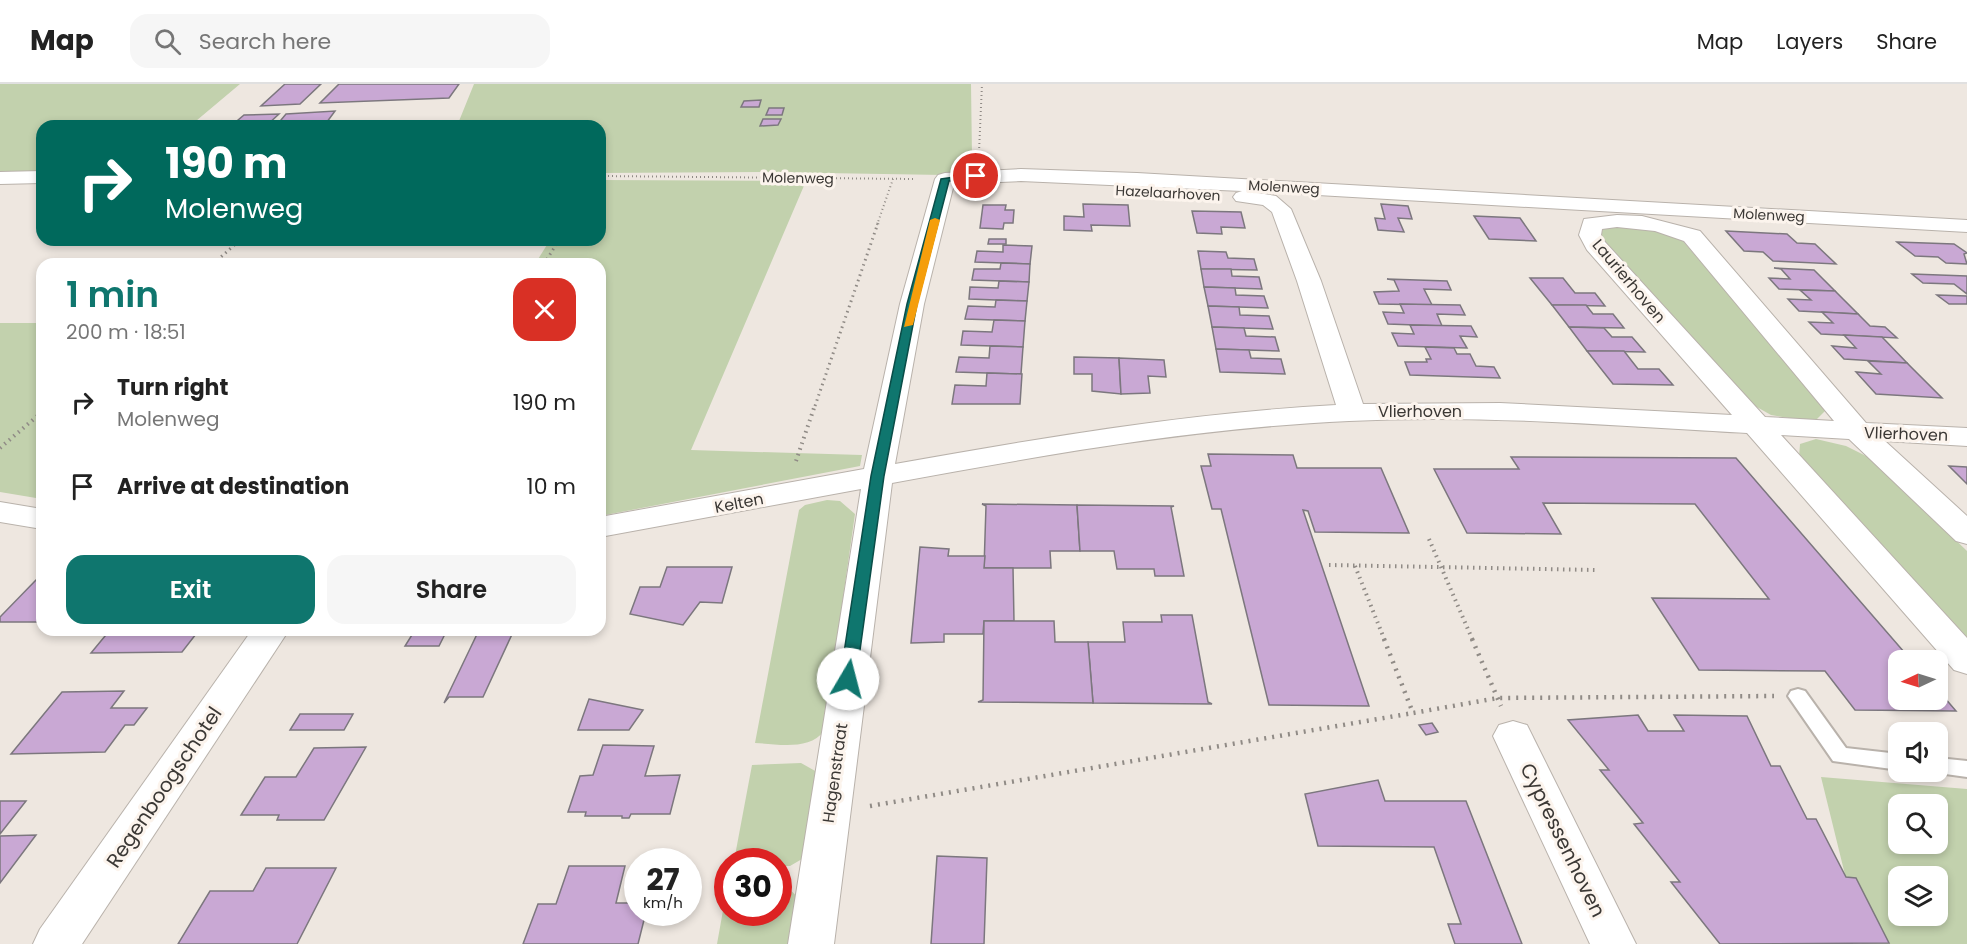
<!DOCTYPE html>
<html lang="en">
<head>
<meta charset="utf-8">
<style>
  :root { --surface:#fff; --page:#f6f6f6; --text:#222; --muted:#767676; --line:#e0e0e0; --accent:#0f766e }
  body { margin:0; font-family:Poppins,sans-serif; background:var(--page); color:var(--text); height:100vh; display:flex; flex-direction:column; font-size:22px; white-space:nowrap }
  * { box-sizing:border-box; margin:0 }
  p { font-size:20px; color:var(--muted) }
  .icon { flex:none; width:33px; height:33px; fill:none; stroke:currentColor; stroke-width:2; stroke-linecap:round; stroke-linejoin:round }
  .map { position:relative; flex:1; overflow:hidden }
  .panel { position:absolute; left:36px; top:174px; width:570px; height:378px; display:flex; flex-direction:column; background:var(--surface); border-radius:18px; box-shadow:0 3px 9px #0003 }
  .panel>* { flex:none }
  .top-card { position:absolute; left:36px; top:36px; width:570px; height:126px; border-radius:18px; box-shadow:0 3px 9px #0003; background:#00695c; color:#fff; overflow:hidden }
  .needle { width:39px; rotate:266deg }
  .tools { position:absolute; left:1888px; top:566px; display:grid; gap:12px }
  .tools a { display:grid; place-items:center; width:60px; height:60px; border-radius:12px; background:var(--surface); box-shadow:0 3px 9px #0003; font-size:30px }
  .speed { position:absolute; left:624px; top:764px; display:flex; gap:12px; font-size:30px; font-weight:700; text-align:center }
  .speed>* { display:grid; place-content:center; width:78px; height:78px; border-radius:50%; background:var(--surface); box-shadow:0 3px 9px #0003; line-height:1 }
  .speed small { font-size:15px; font-weight:400 }
  .speed .limit { border:9px solid #d22; background:#fff; color:#111 }
  .pin { position:absolute; display:grid; place-items:center; width:51px; height:51px; color:#fff; margin:-26px; border:3px solid #fff; border-radius:50%; box-shadow:0 2px 6px #0007 }
  .me { position:absolute; width:66px; margin:-33px; rotate:8deg; stroke-linejoin:round; filter:drop-shadow(0 0 4px #0008) }
  .turn { display:flex; align-items:center; gap:21px; height:126px; padding:0 30px; font-size:27px }
  .turn .icon { width:78px; height:78px; stroke-width:2.5 }
  .turn b { display:block; font-size:42px; line-height:51px }
  .round { display:grid; place-items:center; flex:none; width:63px; height:63px; border-radius:18px; background:var(--page) }
  .summary { display:flex; align-items:center; justify-content:space-between; height:102px; padding:0 30px }
  h1 { font-size:36px; font-weight:600; line-height:45px; color:var(--accent) }
  .action { display:flex; gap:12px; margin-top:auto; padding:12px 30px }
  .action a { flex:1; height:69px; border-radius:18px; background:var(--accent); color:#fff; font-size:24px; font-weight:600; line-height:69px; text-align:center }
  .action a+a { background:var(--page); color:var(--text) }
  ul { padding:0; list-style:none }
  li { display:flex; align-items:center; gap:18px; height:84px; padding:0 30px }
  li div { flex:1 }
  li b { display:block; font-size:22px }
  li em { font-style:normal }
  header { display:flex; align-items:center; gap:36px; box-sizing:border-box; height:84px; padding:0 30px; background:var(--surface); border-bottom:2px solid var(--line) }
  header strong { font-size:28px }
  nav { display:flex; gap:33px; margin-inline-start:auto; font-size:21px }
  .search { width:420px; height:54px; background:var(--page); display:flex; align-items:center; gap:15px; box-sizing:border-box; padding:0 21px; border-radius:18px; color:var(--muted); font-size:22px }
  .map>svg:first-child { display:block }
</style>
</head>
<body>
<header>
<strong>Map</strong>
<div class="search"><svg class="icon" aria-label="search" viewBox="0 0 24 24"><circle cx="10" cy="10" r="6"/><path d="M15 15l6 6"/></svg>Search here</div>
<nav><a>Map</a><a>Layers</a><a>Share</a></nav>
</header>
<div class="map">
<svg width="1967" height="860" viewBox="0 0 1967 860">
  <rect width="100%" height="100%" fill="#eee7e0"/>
  <g fill="#c2d1ad" fill-rule="evenodd">
    <path d="M0 0H240L190 42H42V89H0Z"/>
    <path d="M474 0H971L972 73 964 85 944 91 762 88 600 89V42H457Z"/>
    <path d="M600 96 806 97 691 366 862 371 860 382 600 432V180H535L550 156H600Z"/>
    <path d="M1645 142 1682 156 1827 325 1814 338 1771 331 1755 322 1599 153 1600 146 1611 143Z"/>
    <path d="M0 239H42V415L0 408Z"/>
    <path d="M1816 355 1846 362 1870 374 1967 467V553L1799 373 1800 360Z"/>
    <path d="M827 416 840 417 855 430 824 647C809 667 777 660 755 659L799 426 805 421Z"/>
    <path d="M801 679 817 688 802 775 790 782H779L778 777H734L752 681Z"/>
    <path d="M1821 693 1967 705V860H1862ZM1899 720H1938V759H1899ZM1899 792H1938V831H1899Z"/>
    <path d="M727 804 728 828H778L779 804C809 804 798 841 795 860H717Z"/>
  </g>
  <g fill="#c9a8d4" stroke="#7c777e" stroke-width="1.5">
    <path d="M285 0H321L300 20 261 22Z"/>
    <path d="M339 0H459L449 14 320 19Z"/>
    <path d="M761 16 759 23H741L744 17Z"/>
    <path d="M769 24H784L782 31H766Z"/>
    <path d="M335 27 324 42H276L286 30Z"/>
    <path d="M279 30 266 42H231L244 31Z"/>
    <path d="M763 35H781L778 41 760 42Z"/>
    <path d="M1083 120 1128 121 1130 142 1091 141 1092 147 1064 146V132L1084 133Z"/>
    <path d="M1381 120 1408 122 1412 135 1398 134 1404 148 1378 146 1375 134 1385 135Z"/>
    <path d="M983 121H1006L1005 126H1014L1013 139H1004L1003 145 980 144Z"/>
    <path d="M1192 127 1241 128 1245 144 1221 143 1222 150 1197 149Z"/>
    <path d="M1474 132 1520 134 1536 157 1489 155Z"/>
    <path d="M1726 147 1787 150 1797 159 1815 160 1836 180 1773 177 1763 168 1744 167Z"/>
    <path d="M989 155H1006V160H988Z"/>
    <path d="M1897 158 1954 160 1967 169 1964 170 1967 180 1946 179 1938 173 1915 172Z"/>
    <path d="M1003 161 1032 162 1030 180 975 178 977 167 1003 168Z"/>
    <path d="M1198 167 1226 168 1228 174 1254 175 1257 186 1201 185Z"/>
    <path d="M1001 179 1030 180 1029 198 972 196 974 185H1000Z"/>
    <path d="M1774 184 1814 186 1835 207 1779 205 1769 194 1790 195 1781 185Z"/>
    <path d="M1201 185H1231L1232 192 1259 193 1262 205 1204 203Z"/>
    <path d="M1912 190 1967 192V210L1954 200 1923 199Z"/>
    <path d="M1530 194H1563L1575 209H1595L1605 222 1552 221Z"/>
    <path d="M1387 195 1447 197 1451 206 1424 205 1432 221 1379 220 1374 208 1399 207 1394 196Z"/>
    <path d="M999 197 1029 198 1027 217 969 215 970 203 998 204Z"/>
    <path d="M1204 203 1235 204 1236 211 1264 212 1268 224 1208 222Z"/>
    <path d="M1800 206 1835 207 1858 230 1799 227 1788 215 1811 216Z"/>
    <path d="M1937 211 1967 212V220H1949Z"/>
    <path d="M996 216 1027 217 1025 237 965 235 968 222 995 223Z"/>
    <path d="M1400 220 1460 221 1465 231 1437 230 1442 242 1388 240 1383 228 1404 229Z"/>
    <path d="M1552 221H1586L1593 230H1613L1624 244 1569 243Z"/>
    <path d="M1208 222 1239 223 1240 231 1269 232 1273 245 1212 243Z"/>
    <path d="M1822 228 1858 230 1870 242 1885 243 1897 254 1821 250 1809 238 1833 239Z"/>
    <path d="M994 236 1025 237 1023 263 961 261 963 247 992 248Z"/>
    <path d="M1410 241 1471 242 1477 253 1460 252 1467 264 1398 262 1392 249 1414 250Z"/>
    <path d="M1212 243 1244 244 1246 252 1275 253 1279 267 1216 265Z"/>
    <path d="M1569 243 1604 244 1612 253H1632L1645 268 1587 267Z"/>
    <path d="M1844 251 1882 253 1907 279 1844 275 1832 262 1856 264Z"/>
    <path d="M990 262 1023 263 1021 290 956 288 959 273 989 274Z"/>
    <path d="M1425 263 1454 264 1457 270H1470L1476 282 1494 283 1500 294 1410 291 1405 278H1427L1426 275H1431Z"/>
    <path d="M1216 265 1249 266 1251 274 1281 275 1285 290 1220 288Z"/>
    <path d="M1587 267H1624L1638 285H1659L1673 301 1613 300Z"/>
    <path d="M1074 273 1119 274 1121 310 1092 307V290H1074Z"/>
    <path d="M1119 274 1164 276 1166 293 1148 292 1150 309 1121 310Z"/>
    <path d="M1868 277 1907 279 1942 314 1876 310 1856 288 1881 290Z"/>
    <path d="M987 289 1022 290 1020 320H952L955 301 986 302Z"/>
    <path d="M1208 370 1293 371 1297 384H1381L1409 449 1315 448 1308 427 1303 426 1369 622 1269 621 1221 425H1212L1201 382H1211Z"/>
    <path d="M1511 373 1736 374 1911 576H1899V615H1938V606L1956 627 1855 626 1825 587 1699 586 1652 514 1769 515 1695 420 1543 419 1561 450 1467 449 1434 385H1519Z"/>
    <path d="M1949 382 1967 383V400Z"/>
    <path d="M982 420 1077 421 1080 467H1050L1051 484H984L986 422Z"/>
    <path d="M1077 421 1174 422 1171 423 1184 492H1155L1154 485H1117L1114 467H1080Z"/>
    <path d="M920 463 949 465 948 472H985L984 484H1013L1014 537H984L983 550H944V558L911 559Z"/>
    <path d="M667 483H732L722 519 700 518 683 541 630 530 640 503H660Z"/>
    <path d="M36 496H42V538H0V533Z"/>
    <path d="M1161 531H1192L1208 618 1212 620 1093 619 1088 558H1125L1123 538H1162Z"/>
    <path d="M984 537H1054L1055 558H1088L1093 619 978 618 983 616Z"/>
    <path d="M110 546H208L205 550H196L182 568 91 569Z"/>
    <path d="M415 546H447L439 562H405Z"/>
    <path d="M479 546H514L483 613H449L444 619Z"/>
    <path d="M124 607 111 624H147L134 641H125L105 668 11 670 62 608Z"/>
    <path d="M589 615 643 626 629 646H578Z"/>
    <path d="M300 630H353L344 646H290Z"/>
    <path d="M1638 631 1648 647H1684L1674 631 1747 632 1771 682H1780L1807 735H1816L1846 793 1856 794 1889 859 1720 860 1671 798H1680L1634 740 1643 739 1600 686H1609L1568 636Z"/>
    <path d="M1432 639 1438 648 1426 651 1419 641Z"/>
    <path d="M603 661 654 662 645 692 680 691 670 730H631L629 734H622V732H585L586 728H568L580 692 593 691Z"/>
    <path d="M366 663 324 736H277L279 731H241L265 693H296L314 664Z"/>
    <path d="M1378 696 1385 717H1466L1522 860H1455L1448 840H1461L1434 763 1318 762 1305 710Z"/>
    <path d="M0 717H26L0 750Z"/>
    <path d="M36 751 0 799V752Z"/>
    <path d="M937 772 987 774 984 860H931Z"/>
    <path d="M569 782H625L616 819H638V828H646L638 860H523L538 820H556Z"/>
    <path d="M266 784H336L297 860H178L210 807H253Z"/>
  </g>
  <g fill="none" stroke-linecap="round" stroke-linejoin="round">
    <defs>
      <g id="service">
        <path d="M1798 605 1805 607 1846 664 1899 670V686L1833 677 1788 612 1791 607Z"/>
        <path d="M1938 674 1967 677V693L1931 688 1938 687Z"/>
      </g>
      <g id="minor">
        <path d="M1021 85 1137 89 1967 136V148L1246 107 1276 112 1291 125 1321 197 1363 320 1500 319 1732 331 1587 166 1579 151 1584 135 1617 131 1642 132 1700 147 1866 339 1967 344V362L1885 357 1967 432V460L1956 457 1849 355 1781 351 1967 554V590L1954 586 1747 349C1615 342 1482 330 1349 337 1195 344 1044 371 892 399L834 860H788L861 405 600 453V433L864 385 900 220 935 95 938 91 945 89ZM1021 97 1242 107 1236 109 1233 113 1236 117 1263 121 1272 128 1297 197 1336 321C1187 329 1041 354 895 380L924 220 954 100ZM1617 143 1655 147 1684 157 1834 337 1765 333 1605 158 1601 151 1602 145Z"/>
        <path d="M42 87V99L0 100V88Z"/>
        <path d="M0 418 42 425V445L0 438Z"/>
        <path d="M252 546H289L82 860H33L40 845Z"/>
        <path d="M1513 637 1527 641 1636 860H1590L1493 652 1499 641Z"/>
      </g>
    </defs>
    <use href="#service" stroke="#b9b2ab" stroke-width="4"/>
    <use href="#minor" stroke="#b9b2ab" stroke-width="2"/>
    <g stroke="#908b86" stroke-width="2" stroke-dasharray="1 3" stroke-linecap="butt">
      <path d="M979 68 982 0"/>
      <path d="M600 92 915 95"/>
      <path d="M877 141 893 95"/>
    </g>
    <g stroke="#908b86" stroke-width="3" stroke-dasharray="1.5 4" stroke-linecap="butt">
      <path d="M213 180 240 156"/>
      <path d="M544 180 559 156"/>
      <path d="M815 322 878 139"/>
    </g>
    <g stroke="#908b86" stroke-width="4" stroke-dasharray="1.5 4.5" stroke-linecap="butt">
      <path d="M0 364 42 328"/>
      <path d="M796 377 815 321"/>
      <path d="M1429 455 1473 557"/>
      <path d="M1329 481 1595 486"/>
      <path d="M1355 482 1385 557"/>
    </g>
    <g stroke="#908b86" stroke-width="4.5" stroke-dasharray="2 6" stroke-linecap="butt">
      <path d="M1384 555 1413 629 1498 614 1774 612"/>
      <path d="M1472 555 1501 622"/>
      <path d="M870 722 1413 629"/>
    </g>
    <use href="#service" fill="#fff" fill-rule="evenodd"/>
    <use href="#minor" fill="#fff" fill-rule="evenodd"/>
  </g>
  <path fill="#0f766e" stroke="#0a4d48" stroke-width="1.5" d="M976 90 980 94 949 97 917 220 884 392 856 595 848 600 840 595 871 392 907 220 941 95Z"/>
  <path fill="#f59e0b" d="M935 134 940 136 913 241 904 243 930 136Z"/>
  <g text-anchor="middle" dominant-baseline="central" stroke-width="6" stroke-linejoin="round" paint-order="stroke">
    <g font-size="14" fill="#3b3835" stroke="#fcf4ed">
      <text transform="translate(798 94) rotate(1)">Molenweg</text>
      <text transform="translate(1284 103) rotate(3)">Molenweg</text>
      <text transform="translate(1168 109) rotate(3)">Hazelaarhoven</text>
      <text transform="translate(1769 131) rotate(3)">Molenweg</text>
    </g>
    <g font-size="16" fill="#3b3835" stroke="#fcf4ed">
      <text transform="translate(1629 197) rotate(50)">Laurierhoven</text>
      <text x="1420" y="327">Vlierhoven</text>
      <text transform="translate(1906 350) rotate(2)">Vlierhoven</text>
      <text transform="translate(739 419) rotate(-11)">Kelten</text>
      <text transform="translate(835 689) rotate(-82)">Hagenstraat</text>
    </g>
    <g font-size="20" fill="#3b3835" stroke="#fcf4ed">
      <text transform="translate(164 703) rotate(-56)">Regenboogschotel</text>
      <text transform="translate(1563 756) rotate(64)">Cypressenhoven</text>
    </g>
  </g>
</svg>
<div class="tools">
<a><svg class="needle" viewBox="-14 -14 28 28"><path d="M0-13l5 13h-10z" fill="#e53935"/><path d="M0 13l5-13h-10z" fill="#767676"/></svg></a>
<a><svg class="icon" aria-label="sound" viewBox="0 0 24 24"><path d="M4 9h4l5-4v14l-5-4H4zM17 9q2 3 0 6"/></svg></a>
<a><svg class="icon" aria-label="search" viewBox="0 0 24 24"><circle cx="10" cy="10" r="6"/><path d="M15 15l6 6"/></svg></a>
<a><svg class="icon" aria-label="layers" viewBox="0 0 24 24"><path d="M12 4l9 5-9 5-9-5zM3 14l9 5 9-5"/></svg></a>
</div>
<div class="speed"><div>27<small>km/h</small></div><div class="limit">30</div></div>
<div class="pin" style="left:976px;top:92px;background:#d93025"><svg class="icon" aria-label="arrive" viewBox="0 0 24 24"><path d="M6 21V4h12l-3 4 3 4H6"/></svg></div>
<svg class="me" style="left:848px;top:595px" viewBox="-20 -20 40 40"><circle r="19" fill="#fff"/><path d="M0-13L10 11 0 6-10 11z" fill="#0f766e"/></svg>
<div class="top-card">
<div class="turn"><svg class="icon" aria-label="right" viewBox="0 0 24 24"><path d="M7 20v-9h11M14 6l5 5-5 5"/></svg><div><b>190 m</b>Molenweg</div></div>
</div>
<section class="panel">
<div class="summary"><div><h1>1 min</h1><p>200 m · 18:51</p></div><a class="round" style="background:#d93025;color:#fff"><svg class="icon" aria-label="close" viewBox="0 0 24 24"><path d="M6 6l12 12M18 6L6 18"/></svg></a></div>
<ul>
<li><svg class="icon" aria-label="right" viewBox="0 0 24 24"><path d="M7 20v-9h11M14 6l5 5-5 5"/></svg><div><b>Turn right</b><p>Molenweg</p></div><em>190 m</em></li>
<li><svg class="icon" aria-label="arrive" viewBox="0 0 24 24"><path d="M6 21V4h12l-3 4 3 4H6"/></svg><div><b>Arrive at destination</b></div><em>10 m</em></li>
</ul>
<div class="action"><a>Exit</a><a>Share</a></div>
</section>
</div>
</body>
</html>
